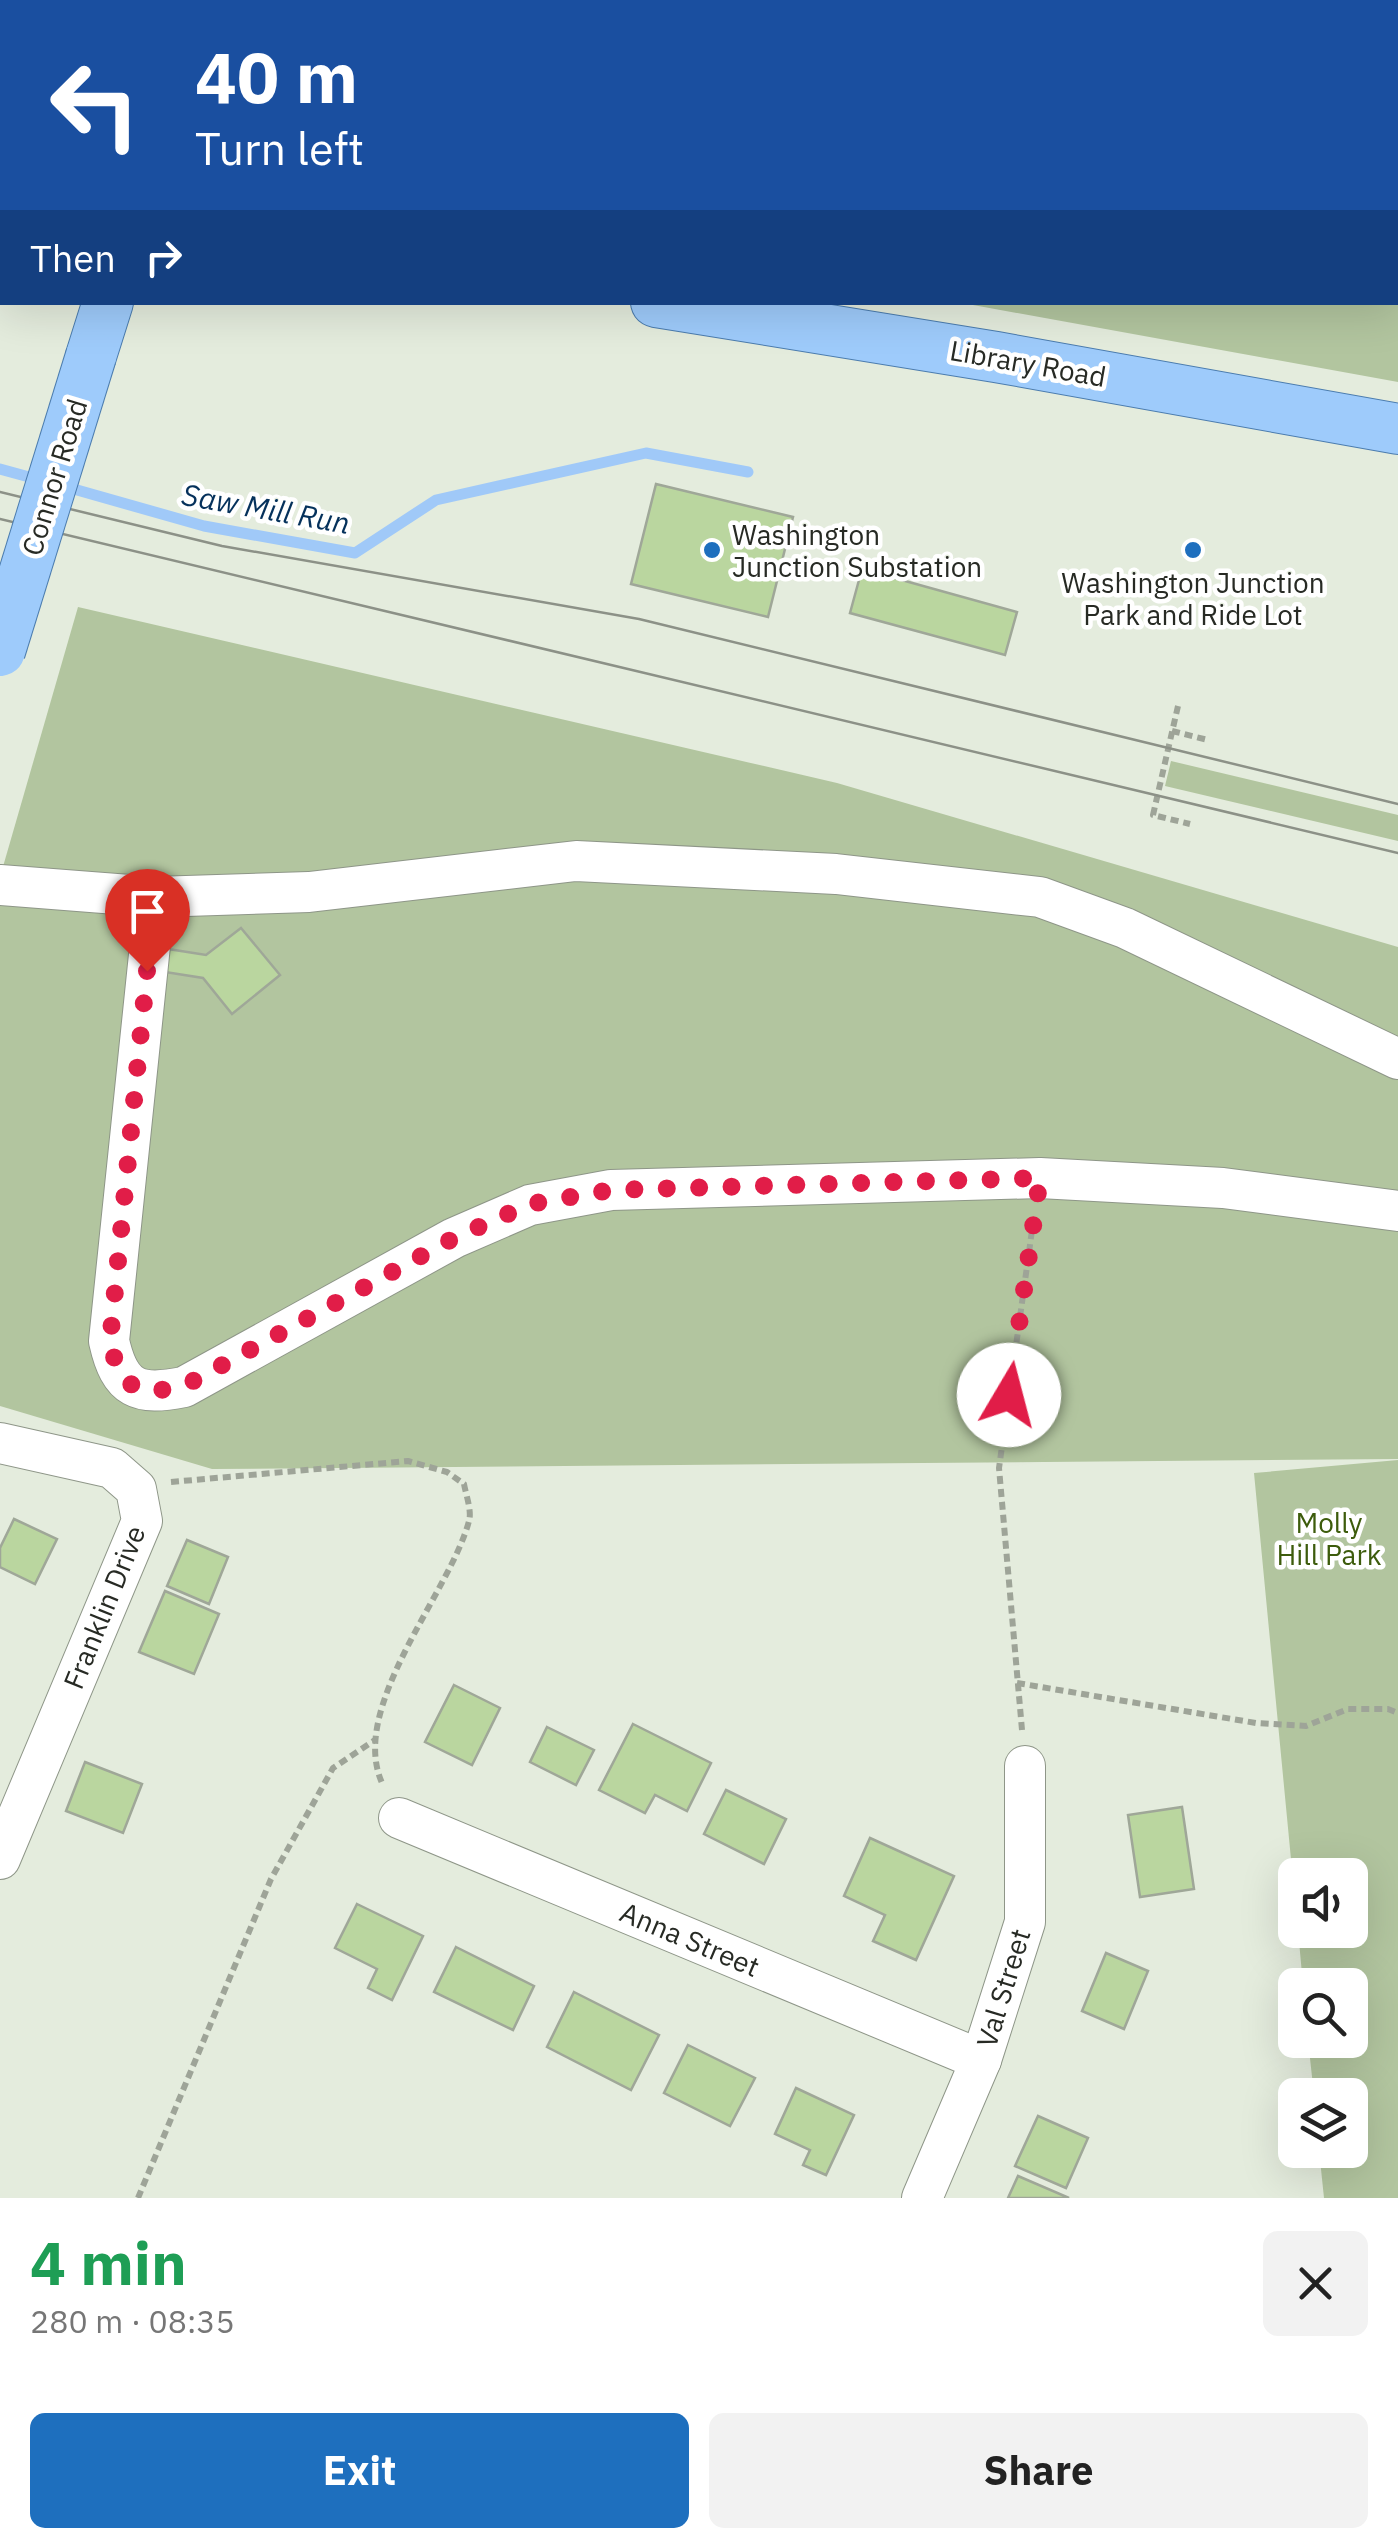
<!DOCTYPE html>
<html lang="en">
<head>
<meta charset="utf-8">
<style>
  :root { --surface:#fff; --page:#f2f2f2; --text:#222; --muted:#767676; --accent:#1e6fbe }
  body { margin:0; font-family:"IBM Plex Sans",sans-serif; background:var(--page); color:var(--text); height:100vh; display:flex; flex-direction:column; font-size:38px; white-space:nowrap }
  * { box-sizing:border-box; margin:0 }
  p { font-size:32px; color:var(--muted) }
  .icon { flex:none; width:55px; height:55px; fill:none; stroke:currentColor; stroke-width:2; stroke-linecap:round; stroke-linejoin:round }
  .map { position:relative; height:2198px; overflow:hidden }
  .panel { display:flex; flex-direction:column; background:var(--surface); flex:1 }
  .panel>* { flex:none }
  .top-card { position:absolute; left:0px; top:0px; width:1400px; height:305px; box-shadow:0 10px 40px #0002; background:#1a4fa0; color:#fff; overflow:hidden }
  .buttons { position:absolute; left:1278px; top:1858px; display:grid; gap:20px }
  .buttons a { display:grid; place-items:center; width:90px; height:90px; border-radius:15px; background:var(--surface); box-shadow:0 10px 40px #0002; font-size:50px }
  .pin { position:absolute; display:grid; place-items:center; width:85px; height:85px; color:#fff; margin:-102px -42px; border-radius:50% 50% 50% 0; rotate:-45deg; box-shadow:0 0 10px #0007 }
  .pin .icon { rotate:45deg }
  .me { position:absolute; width:110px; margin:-55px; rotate:8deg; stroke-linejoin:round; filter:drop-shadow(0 0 8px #0008) }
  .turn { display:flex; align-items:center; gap:35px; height:210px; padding:0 30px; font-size:45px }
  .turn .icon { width:130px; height:130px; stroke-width:2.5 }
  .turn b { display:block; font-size:70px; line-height:85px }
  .then { display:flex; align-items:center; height:95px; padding:0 30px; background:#0003; gap:20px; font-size:38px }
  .round { display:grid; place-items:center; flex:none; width:105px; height:105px; border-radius:15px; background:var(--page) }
  .overview { display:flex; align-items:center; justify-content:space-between; height:170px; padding:0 30px }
  h1 { font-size:60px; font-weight:700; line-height:75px; color:#1e9e55 }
  .button { display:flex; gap:20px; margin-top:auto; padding:20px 30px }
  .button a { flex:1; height:115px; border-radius:15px; background:var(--accent); color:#fff; font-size:40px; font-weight:700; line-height:115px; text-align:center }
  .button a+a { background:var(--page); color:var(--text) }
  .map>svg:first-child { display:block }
</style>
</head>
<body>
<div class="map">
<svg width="1398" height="2198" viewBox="0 0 1398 2198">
  <rect width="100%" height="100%" fill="#e4ecdd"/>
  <g fill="#b2c59f">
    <path d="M0 0H1398V382L962 303 1398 302V2H2V124Z"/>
    <path d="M78 607 837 783 1398 947V1459L212 1469 0 1406V877Z"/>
    <path d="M1171 761 1398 815V841L1165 786Z"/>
    <path d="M1398 1460V2198H1324L1319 2150H1350V2095H1314L1308 2040H1350V1985H1303L1298 1930H1350V1875H1295V1901L1254 1473Z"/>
  </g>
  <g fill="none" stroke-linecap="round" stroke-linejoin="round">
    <g stroke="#a0c9f8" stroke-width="11">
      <path d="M0 469 40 480"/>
      <path d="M63 486 204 526 355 553 436 500 646 453 748 472"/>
    </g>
  </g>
  <g fill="#bad69f" stroke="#9fa798" stroke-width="2.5">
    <path d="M656 484 793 517 768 617 631 584Z"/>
    <path d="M862 569 1017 612 1005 655 850 613Z"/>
    <path d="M241 928 280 975 232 1014 203 978 165 972 168 949 206 955Z"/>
    <path d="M14 1519 57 1539 35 1584 0 1567V1548Z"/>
    <path d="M187 1540 228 1557 209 1604 167 1586Z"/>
    <path d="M165 1591 219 1614 194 1674 139 1652Z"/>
    <path d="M454 1685 500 1708 472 1765 425 1742Z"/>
    <path d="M633 1724 711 1763 687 1811 655 1795 645 1813 599 1790Z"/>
    <path d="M547 1727 594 1750 576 1785 530 1762Z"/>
    <path d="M85 1762 142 1784 123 1833 66 1811Z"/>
    <path d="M726 1790 786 1819 764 1864 704 1834Z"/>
    <path d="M1182 1807 1194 1889 1140 1897 1128 1815Z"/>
    <path d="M870 1838 954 1876 916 1960 873 1941 885 1915 844 1896Z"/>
    <path d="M357 1904 423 1936 392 2000 368 1988 377 1969 335 1948Z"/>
    <path d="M456 1947 534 1986 513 2030 434 1992Z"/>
    <path d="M1106 1953 1148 1971 1124 2029 1082 2011Z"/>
    <path d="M574 1992 659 2035 631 2090 547 2047Z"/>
    <path d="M688 2045 755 2078 730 2126 664 2093Z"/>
    <path d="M796 2088 854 2115 826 2175 803 2165 810 2150 775 2134Z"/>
    <path d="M1038 2116 1088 2138 1066 2188 1015 2166Z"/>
    <path d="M1018 2176 1069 2198H1008Z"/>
  </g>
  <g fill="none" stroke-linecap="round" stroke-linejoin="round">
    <defs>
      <g id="minor">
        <path d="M0 885 155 897 309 892 576 861 836 874 1040 897 1125 928 1398 1059"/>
        <path d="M155 897 109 1341C120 1390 138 1396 184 1387L454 1238 530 1205 611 1190 1040 1178 1223 1188 1398 1211"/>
        <path d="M0 1443 112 1468 136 1489 142 1521 0 1859"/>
        <path d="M399 1818 981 2060"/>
        <path d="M922 2198 981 2060 1025 1922V1766"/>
      </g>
      <g id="major">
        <path d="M0 173 2 174"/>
        <path d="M656 302 996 357 1398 429"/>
        <path d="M91 356 108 302"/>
      </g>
    </defs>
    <use href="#minor" stroke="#8e9688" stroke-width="42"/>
    <use href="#major" stroke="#4b7cae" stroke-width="52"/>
    <g stroke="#9ea498" stroke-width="6" stroke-dasharray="8 5" stroke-linecap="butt">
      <path d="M993 0 994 2"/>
      <path d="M719 2 732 0"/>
      <path d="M1115 2 1116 0"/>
      <path d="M1178 706 1153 815 1190 824"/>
      <path d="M1172 731 1208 740"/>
      <path d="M171 1482 408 1461 447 1472 464 1484C466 1495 472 1511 469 1521 450 1593 346 1709 383 1785"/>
      <path d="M1017 1683 1256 1723 1306 1726 1348 1709H1388L1398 1713"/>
      <path d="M1022 1730 999 1468 1034 1216"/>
      <path d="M138 2198 271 1879 333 1768 375 1740"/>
    </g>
    <use href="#minor" stroke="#fff" stroke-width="40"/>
    <use href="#major" stroke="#9ecbfb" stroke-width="50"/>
    <g stroke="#8c9187" stroke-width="2.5">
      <path d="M0 492 222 546 639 619 1398 804"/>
      <path d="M0 519 1398 853"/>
    </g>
    <path stroke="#8c9187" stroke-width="8" stroke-dasharray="5 10" stroke-linecap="butt" d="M256 0 267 2"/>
    <defs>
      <path id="major-bridge" d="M0 651 91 356"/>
    </defs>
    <use href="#major-bridge" stroke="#4b7cae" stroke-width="52" stroke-linecap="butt"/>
    <use href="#major-bridge" stroke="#9ecbfb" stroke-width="50"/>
  </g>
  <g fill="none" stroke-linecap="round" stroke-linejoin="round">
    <path stroke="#e11d48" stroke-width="18" stroke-dasharray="0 32.4" d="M147 971 110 1341C120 1390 138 1396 184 1386L454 1238 530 1204 611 1190 1040 1178 1009 1395"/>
  </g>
  <g fill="#1e6fbe" stroke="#fff" stroke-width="4">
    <circle cx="712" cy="550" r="10"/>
    <circle cx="1193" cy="550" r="10"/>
  </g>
  <g text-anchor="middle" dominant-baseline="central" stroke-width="9" stroke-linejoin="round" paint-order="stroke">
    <g font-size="28" fill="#272a24" stroke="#fff">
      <text transform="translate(1028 363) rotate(10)">Library Road</text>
      <text transform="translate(54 477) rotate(-73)">Connor Road</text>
      <text transform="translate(104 1607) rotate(-68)">Franklin Drive</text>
      <text transform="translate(690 1939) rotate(23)">Anna Street</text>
      <text transform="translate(1003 1988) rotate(-73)">Val Street</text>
    </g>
    <g font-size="28" fill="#272a24" stroke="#fff" text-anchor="start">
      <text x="732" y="534">Washington<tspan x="732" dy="32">Junction Substation</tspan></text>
      <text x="1193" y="582" text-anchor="middle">Washington Junction<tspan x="1193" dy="32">Park and Ride Lot</tspan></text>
    </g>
    <g font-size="28" fill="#3d5c0c" stroke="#fff">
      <text x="1329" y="1522">Molly<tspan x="1329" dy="32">Hill Park</tspan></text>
    </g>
    <g font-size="30" font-style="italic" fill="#05315b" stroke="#fff">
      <text transform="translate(266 508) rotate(10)">Saw Mill Run</text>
    </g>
  </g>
</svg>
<div class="buttons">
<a><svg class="icon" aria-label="sound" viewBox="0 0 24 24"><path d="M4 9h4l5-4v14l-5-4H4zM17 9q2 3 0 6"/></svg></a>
<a><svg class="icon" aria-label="search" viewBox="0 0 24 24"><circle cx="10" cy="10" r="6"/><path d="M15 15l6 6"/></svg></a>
<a><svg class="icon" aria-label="layers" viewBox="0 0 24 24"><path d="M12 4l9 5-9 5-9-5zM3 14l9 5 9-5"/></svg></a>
</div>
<div class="pin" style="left:147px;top:971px;background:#d93025"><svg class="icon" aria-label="arrive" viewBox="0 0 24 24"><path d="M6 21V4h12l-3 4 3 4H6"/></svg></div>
<svg class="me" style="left:1009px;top:1395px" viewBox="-20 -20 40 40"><circle r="19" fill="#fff"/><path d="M0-13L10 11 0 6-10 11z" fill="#e11d48"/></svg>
<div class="top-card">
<div class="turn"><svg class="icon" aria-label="left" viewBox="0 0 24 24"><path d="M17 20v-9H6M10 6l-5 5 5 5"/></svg><div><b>40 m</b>Turn left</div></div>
<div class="then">Then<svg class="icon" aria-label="right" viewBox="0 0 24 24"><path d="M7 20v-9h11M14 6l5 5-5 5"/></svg></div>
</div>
</div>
<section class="panel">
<div class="overview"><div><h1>4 min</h1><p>280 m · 08:35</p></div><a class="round"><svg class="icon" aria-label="close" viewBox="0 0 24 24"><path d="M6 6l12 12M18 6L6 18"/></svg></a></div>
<div class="button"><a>Exit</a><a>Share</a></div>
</section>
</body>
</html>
